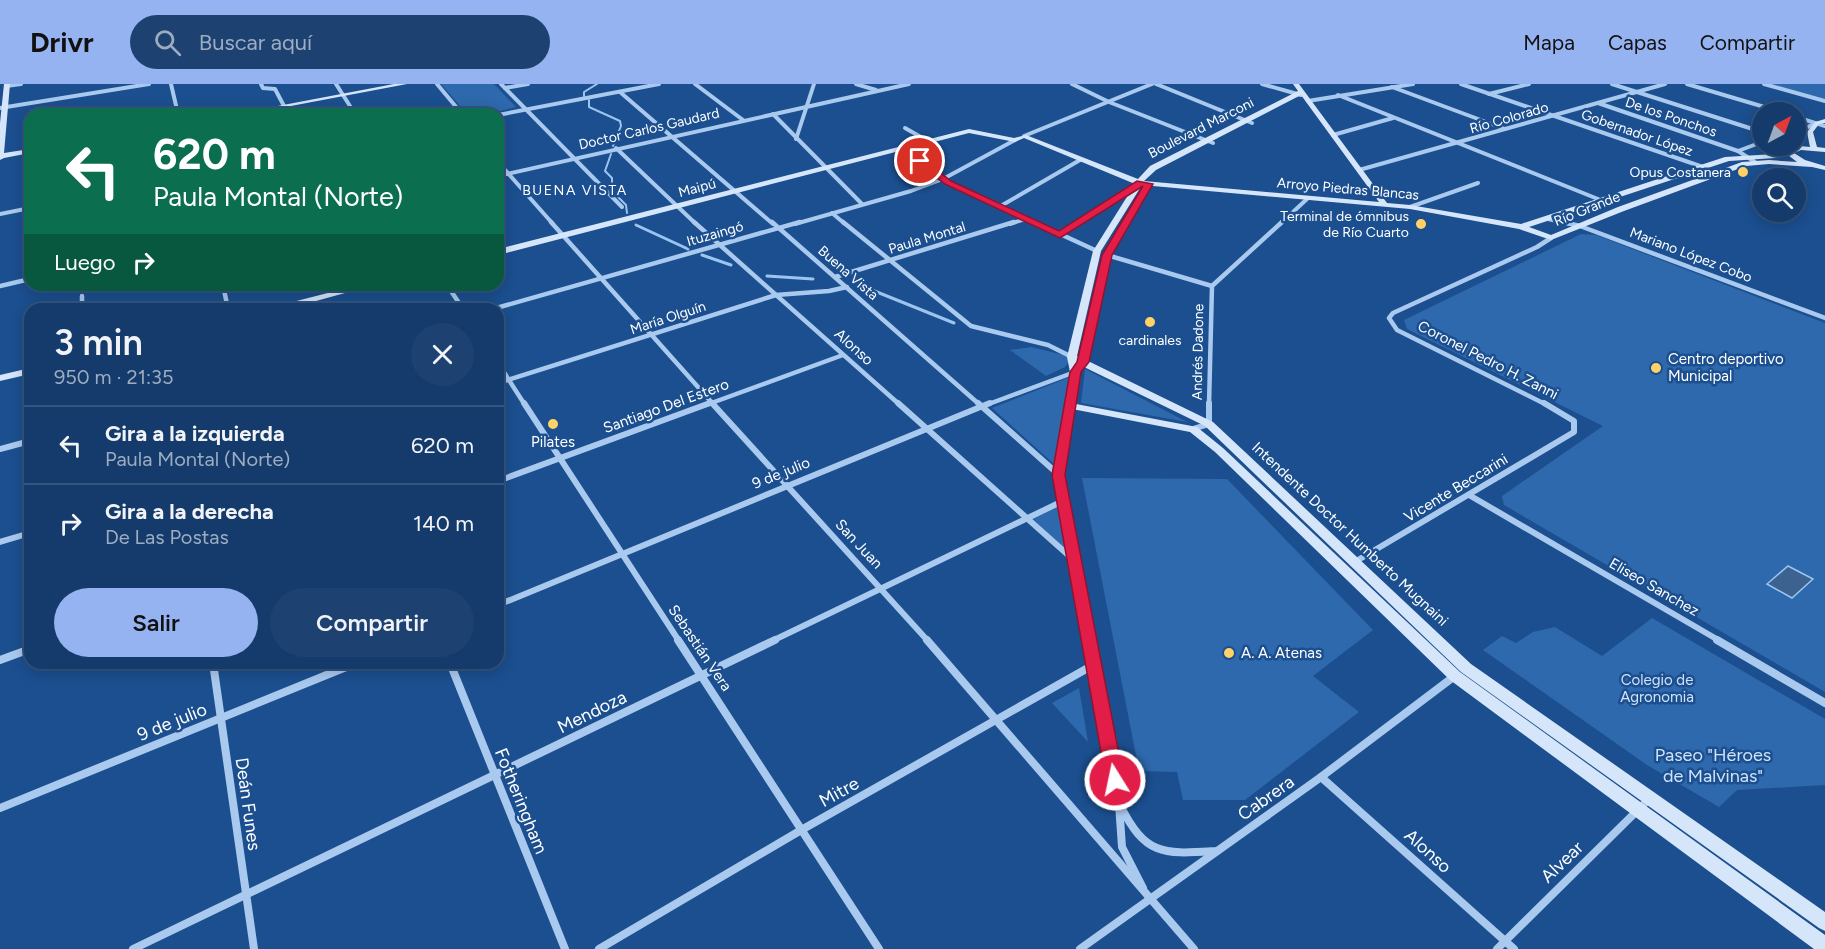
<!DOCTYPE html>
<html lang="es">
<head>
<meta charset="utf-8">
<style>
  :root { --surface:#143b6b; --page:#1d4271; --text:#f1f3f6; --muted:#9dadc1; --line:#33557e; --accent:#95b2f1 }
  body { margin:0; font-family:Figtree,sans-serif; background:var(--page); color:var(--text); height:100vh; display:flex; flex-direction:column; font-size:22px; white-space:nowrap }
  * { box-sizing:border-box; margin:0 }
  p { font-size:20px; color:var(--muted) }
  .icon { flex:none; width:33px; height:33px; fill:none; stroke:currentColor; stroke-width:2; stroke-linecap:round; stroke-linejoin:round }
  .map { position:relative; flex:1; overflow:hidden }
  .sheet { position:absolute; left:24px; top:219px; width:480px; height:366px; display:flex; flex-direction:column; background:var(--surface); border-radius:18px; box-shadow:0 3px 15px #0003,0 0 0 2px var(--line) }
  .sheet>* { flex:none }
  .guide { position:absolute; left:24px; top:24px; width:480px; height:183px; border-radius:18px; box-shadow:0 3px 15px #0003,0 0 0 2px var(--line); background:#0b6e4f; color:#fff; overflow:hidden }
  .needle { width:39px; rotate:41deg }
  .buttons { position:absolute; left:1752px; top:18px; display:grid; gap:12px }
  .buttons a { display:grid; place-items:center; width:54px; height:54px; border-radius:50%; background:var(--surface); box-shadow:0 3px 15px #0003,0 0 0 2px var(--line); font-size:30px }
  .pin { position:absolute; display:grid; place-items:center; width:51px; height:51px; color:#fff; margin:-26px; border:3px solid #fff; border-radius:50%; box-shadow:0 2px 6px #0007 }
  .me { position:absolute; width:66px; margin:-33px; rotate:350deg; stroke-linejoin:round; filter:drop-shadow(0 0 4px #0008) }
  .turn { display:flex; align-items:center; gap:21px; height:126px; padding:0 30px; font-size:27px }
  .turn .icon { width:78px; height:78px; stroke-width:2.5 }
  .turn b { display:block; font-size:42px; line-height:51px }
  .then { display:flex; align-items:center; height:57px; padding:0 30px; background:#0003; gap:12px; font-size:22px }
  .round { display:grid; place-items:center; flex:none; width:63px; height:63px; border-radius:32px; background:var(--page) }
  .head { display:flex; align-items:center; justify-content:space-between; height:102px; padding:0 30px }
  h1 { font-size:36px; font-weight:600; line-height:45px }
  .cta { display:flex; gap:12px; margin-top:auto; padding:12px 30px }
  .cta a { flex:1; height:69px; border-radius:36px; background:var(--accent); color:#111; font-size:24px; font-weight:600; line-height:69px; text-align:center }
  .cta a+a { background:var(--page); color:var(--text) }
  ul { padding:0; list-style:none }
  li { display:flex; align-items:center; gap:18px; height:78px; padding:0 30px; border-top:2px solid var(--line) }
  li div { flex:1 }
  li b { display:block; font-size:22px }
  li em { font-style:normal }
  header { display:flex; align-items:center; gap:36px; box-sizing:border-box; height:84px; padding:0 30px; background:var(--accent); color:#111 }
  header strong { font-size:28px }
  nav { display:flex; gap:33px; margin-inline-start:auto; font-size:21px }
  .search { width:420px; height:54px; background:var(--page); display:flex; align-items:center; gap:15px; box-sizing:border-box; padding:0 21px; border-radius:33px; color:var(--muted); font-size:22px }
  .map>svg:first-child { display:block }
</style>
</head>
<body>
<header>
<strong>Drivr</strong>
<div class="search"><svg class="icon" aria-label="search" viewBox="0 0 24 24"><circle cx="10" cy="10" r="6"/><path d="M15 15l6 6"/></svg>Buscar aquí</div>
<nav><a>Mapa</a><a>Capas</a><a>Compartir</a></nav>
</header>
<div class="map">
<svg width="1825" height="865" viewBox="0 0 1825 865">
  <rect width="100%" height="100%" fill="#1b4f8f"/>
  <g fill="#2e69ad">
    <path d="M441 0H494L516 23 489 30H467Z"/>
    <path d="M1771 0H1825V16Z"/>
    <path d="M1581 150 1596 151 1825 239V608L1504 421 1502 412 1603 342 1407 245 1404 236Z"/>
    <path d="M1031 263 1072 273 1065 283 1046 292 1010 266Z"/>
    <path d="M1085 285 1187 338 1081 319Z"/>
    <path d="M1070 293 1054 380 992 324Z"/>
    <path d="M1082 394 1227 395 1373 546 1313 592 1359 628 1245 716H1183L1177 688 1139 687Z"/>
    <path d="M1060 422 1069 469 1033 435Z"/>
    <path d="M1652 534 1825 635V701L1737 706 1719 723 1647 681 1483 566 1502 552 1516 559 1533 548 1555 543 1602 572Z"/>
    <path d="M1079 604 1088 658 1052 619Z"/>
  </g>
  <path fill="#3c6290" stroke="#9cc4f0" stroke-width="1.5" d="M1788 482 1813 495 1792 514 1767 500Z"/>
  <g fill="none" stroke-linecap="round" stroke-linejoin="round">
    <g stroke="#9cc4f0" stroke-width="2">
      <path d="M584 12V8L597 0"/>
      <path d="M589 16V23L620 37 621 42 613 62"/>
      <path d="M611 70 605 87 612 94V107L626 121 627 129"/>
    </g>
    <g stroke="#9cc4f0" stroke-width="3">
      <path d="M636 141 688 165"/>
      <path d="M702 171 731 181"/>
      <path d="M767 192 813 195"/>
      <path d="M857 200 954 239"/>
    </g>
    <g stroke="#a9c9ee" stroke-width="4">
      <path d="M171 0 178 30"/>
      <path d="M261 0 263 4 275 5 284 22"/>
      <path d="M336 0 355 30"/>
      <path d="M437 0 462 30"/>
      <path d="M501 0 622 123"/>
      <path d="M695 0 743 36"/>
      <path d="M856 0 876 6"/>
      <path d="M1072 0 1109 18 1213 59"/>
      <path d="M1156 0 1252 39"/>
      <path d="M1262 0 1301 11"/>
      <path d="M1461 0 1703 83"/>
      <path d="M1612 0 1762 48"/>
      <path d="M1687 0 1781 28"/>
      <path d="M1764 0 1825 17"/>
      <path d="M6 2 21 0"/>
      <path d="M1392 3 1505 45"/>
      <path d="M505 4 528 0"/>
      <path d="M620 8 773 140"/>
      <path d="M1489 10 1529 0"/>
      <path d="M1338 11 1603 117"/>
      <path d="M1308 17 1413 0"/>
      <path d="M1598 19 1738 67 1755 78"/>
      <path d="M0 24 149 0"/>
      <path d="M773 30 862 120"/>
      <path d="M498 31 659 0"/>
      <path d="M1796 33 1825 42"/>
      <path d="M905 44 928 57"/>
      <path d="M1796 47 1816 40"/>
      <path d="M1333 51 1393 34"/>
      <path d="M1024 52 1152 0"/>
      <path d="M796 55 814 0"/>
      <path d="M616 64 696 140"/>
      <path d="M902 64 948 99 1037 140"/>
      <path d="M1738 67 1762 58"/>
      <path d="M498 78 553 140"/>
      <path d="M1359 86 1665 0"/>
      <path d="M498 92 909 0"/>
      <path d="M999 123 1080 76"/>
      <path d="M1410 123 1478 99"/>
      <path d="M832 129 845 140"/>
      <path d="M0 130 30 124"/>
      <path d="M1548 135 1570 140"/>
      <path d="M795 140 911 107 943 95 1015 56"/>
      <path d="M1010 140 1025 135"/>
      <path d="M1077 140 1137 101"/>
      <path d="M1280 140 1307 115"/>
    </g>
    <g stroke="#a9c9ee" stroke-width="4.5">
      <path d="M551 138 714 321"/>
      <path d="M694 138 900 321"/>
      <path d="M772 138 980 321"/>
      <path d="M843 138 971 242 1048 261 1072 273"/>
      <path d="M1034 138 1097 167"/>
      <path d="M1563 138 1580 142 1825 234"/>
      <path d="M1060 151 1080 138"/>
      <path d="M1107 171 1212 202"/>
      <path d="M835 193 1014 138"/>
      <path d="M223 201 228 225"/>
      <path d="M447 201 463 225"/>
      <path d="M0 202 30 195"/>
      <path d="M82 212V225"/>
      <path d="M304 218 307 225"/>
      <path d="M493 225 800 138"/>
      <path d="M498 279 525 321"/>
      <path d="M498 299 776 211 829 207 847 203"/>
      <path d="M706 321 843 271"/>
      <path d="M986 321 1075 288"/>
      <path d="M1209 321 1212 202 1282 138"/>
      <path d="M1547 321 1397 246 1389 234 1393 229 1537 163 1551 154"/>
    </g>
    <g stroke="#a9c9ee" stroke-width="6">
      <path d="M524 319 679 557"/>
      <path d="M712 319 928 557"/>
      <path d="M898 319 1076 478"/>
      <path d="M978 319 1059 391"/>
      <path d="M1071 322 1059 391 1091 557"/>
      <path d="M1193 345 1209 340V319"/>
      <path d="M0 365 30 357"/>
      <path d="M498 397 710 319"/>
      <path d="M1469 411 1720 557"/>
      <path d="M0 458 30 449"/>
      <path d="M1353 479 1574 348V337L1544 319"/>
      <path d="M498 521 990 319"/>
      <path d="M772 557 1063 417"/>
    </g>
    <g stroke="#a9c9ee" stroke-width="8">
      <path d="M678 556 879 865"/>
      <path d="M927 556 1194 865"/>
      <path d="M1090 556 1119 720 1122 763 1143 804"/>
      <path d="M1717 556 1825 619"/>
      <path d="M0 576 30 565"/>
      <path d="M213 579 254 865"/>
      <path d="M450 579 565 865"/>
      <path d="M1321 693 1514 865"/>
      <path d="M1120 721C1146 773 1164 770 1217 767"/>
      <path d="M0 724 356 579"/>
      <path d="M133 865 775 556"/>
      <path d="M599 865 803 745 1095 580"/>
      <path d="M1080 865 1321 693 1456 591"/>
      <path d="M1497 865 1650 714"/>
    </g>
    <g fill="#d6e6fa" fill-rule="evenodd">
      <path d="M4 0H10L4 69 30 65V69L4 74 0 76V39Z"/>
      <path d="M394 0H407L249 30H235Z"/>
      <path d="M1293 0H1299L1387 119 1410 121 1521 140 1725 73 1775 70 1800 62 1810 63 1807 48 1815 38 1825 35V39L1819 40 1813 48 1817 63 1825 64V68L1801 66 1794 69 1805 76 1825 82V86L1812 83 1769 80 1746 82 1624 127 1551 156 1519 145 1410 125 1142 101 1101 167 1077 272 1079 273 1103 171 1139 109 1146 107 1147 109 1111 171 1088 277 1213 338 1471 580 1825 828V847L1819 844 1461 588 1205 342 1084 283 1079 285 1076 320 1197 343 1223 364 1460 588 1825 851V865H1814L1450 596 1215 368 1190 348 1067 324 1066 322 1070 288 1067 273 1093 167 1135 100 1024 54 1015 58 969 49 498 171V165L969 45 1014 54 1026 51 1138 95 1150 82 1298 7ZM1301 11 1379 118 1144 97 1156 86ZM1788 71 1797 78 1769 76 1742 78 1618 123 1551 151 1529 143 1729 77 1775 74Z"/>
      <path d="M359 201H374L287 225H271L273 223Z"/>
      <path d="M30 284V290L0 297V291Z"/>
    </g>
  </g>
  <path fill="#e11d48" stroke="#92132f" stroke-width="1.5" d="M917 75H923L951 97 1059 147 1137 97 1153 100 1112 171 1089 278 1081 288 1065 391 1124 696 1121 702 1115 704 1109 702 1106 696 1052 391 1070 288 1077 278 1102 171 1143 102 1060 154 945 100 917 79Z"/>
  <g fill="#ffd166" stroke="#1b4f8f" stroke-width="2">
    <circle cx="1743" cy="88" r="6"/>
    <circle cx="1421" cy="140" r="6"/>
    <circle cx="1150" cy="238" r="6"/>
    <circle cx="1656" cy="284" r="6"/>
    <circle cx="553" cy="340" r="6"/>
    <circle cx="1229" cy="569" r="6"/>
  </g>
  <g text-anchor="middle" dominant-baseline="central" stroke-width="5" stroke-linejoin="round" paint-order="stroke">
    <g font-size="14" fill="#fff" stroke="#1b4f8f">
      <text transform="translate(1671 33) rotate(19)">De los Ponchos</text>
      <text transform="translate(1509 34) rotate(-16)">Río Colorado</text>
      <text transform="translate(1201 44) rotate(-27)">Boulevard Marconi</text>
      <text transform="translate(649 45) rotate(-13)">Doctor Carlos Gaudard</text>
      <text transform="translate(1637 49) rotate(19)">Gobernador López</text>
      <text transform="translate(697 104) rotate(-15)">Maipú</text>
      <text transform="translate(1348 105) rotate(5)">Arroyo Piedras Blancas</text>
      <text transform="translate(1587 125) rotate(-22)">Río Grande</text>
      <text transform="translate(715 150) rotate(-16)">Ituzaingó</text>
      <text transform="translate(927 154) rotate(-17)">Paula Montal</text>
      <text transform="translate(1691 171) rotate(21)">Mariano López Cobo</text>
      <text transform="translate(848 189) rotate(41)">Buena Vista</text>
      <text transform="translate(668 234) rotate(-18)">María Olguín</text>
      <text transform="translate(1198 268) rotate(-89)">Andrés Dadone</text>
    </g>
    <g font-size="14" fill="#fff" stroke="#1b4f8f" text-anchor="end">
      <text x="1731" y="88">Opus Costanera</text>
      <text x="1409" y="132">Terminal de ómnibus<tspan x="1409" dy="16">de Río Cuarto</tspan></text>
      <text x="1150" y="256" text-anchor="middle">cardinales</text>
    </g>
    <g font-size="14" letter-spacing="1.5" fill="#fff" stroke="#1b4f8f">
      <text x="575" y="106">BUENA VISTA</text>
    </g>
    <g font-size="15" fill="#fff" stroke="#1b4f8f">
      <text transform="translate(854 263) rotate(42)">Alonso</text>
      <text transform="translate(1488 276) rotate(27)">Coronel Pedro H. Zanni</text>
      <text transform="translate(666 322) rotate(-20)">Santiago Del Estero</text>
      <text transform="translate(781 389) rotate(-22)">9 de julio</text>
      <text transform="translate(1456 404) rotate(-31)">Vicente Beccarini</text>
      <text transform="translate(1350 450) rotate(43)">Intendente Doctor Humberto Mugnaini</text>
      <text transform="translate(859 460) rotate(47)">San Juan</text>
      <text transform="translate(1654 503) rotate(30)">Eliseo Sanchez</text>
      <text transform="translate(700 564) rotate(56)">Sebastián Vera</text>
    </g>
    <g font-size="15" fill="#fff" stroke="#1b4f8f" text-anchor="start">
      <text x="1668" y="275">Centro deportivo<tspan x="1668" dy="17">Municipal</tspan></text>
      <text x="553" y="358" text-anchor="middle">Pilates</text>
      <text x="1241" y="569">A. A. Atenas</text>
    </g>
    <g font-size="15" fill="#cfe3fa" stroke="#1b4f8f">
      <text x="1657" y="596">Colegio de<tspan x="1657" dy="17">Agronomia</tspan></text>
    </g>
    <g font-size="18" fill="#fff" stroke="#1b4f8f">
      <text transform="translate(592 628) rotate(-26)">Mendoza</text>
      <text transform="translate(172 638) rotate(-22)">9 de julio</text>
      <text transform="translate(839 708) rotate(-29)">Mitre</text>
      <text transform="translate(1266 714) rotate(-35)">Cabrera</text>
      <text transform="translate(521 717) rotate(68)">Fotheringham</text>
      <text transform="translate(248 720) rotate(82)">Deán Funes</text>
      <text transform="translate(1428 767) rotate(42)">Alonso</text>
      <text transform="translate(1562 778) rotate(-44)">Alvear</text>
    </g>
    <g font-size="18" fill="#cfe3fa" stroke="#1b4f8f">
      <text x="1713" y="671">Paseo "Héroes<tspan x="1713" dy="21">de Malvinas"</tspan></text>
    </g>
  </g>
</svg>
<div class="buttons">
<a><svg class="needle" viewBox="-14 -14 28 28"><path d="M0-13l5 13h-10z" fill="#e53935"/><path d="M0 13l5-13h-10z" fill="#9dadc1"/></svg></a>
<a><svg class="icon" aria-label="search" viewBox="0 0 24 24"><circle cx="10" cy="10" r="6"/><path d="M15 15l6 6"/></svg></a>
</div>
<div class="pin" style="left:920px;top:77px;background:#d93025"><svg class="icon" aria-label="arrive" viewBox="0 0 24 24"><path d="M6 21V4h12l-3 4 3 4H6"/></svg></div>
<svg class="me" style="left:1115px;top:696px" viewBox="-20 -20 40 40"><circle r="17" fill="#e11d48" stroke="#fff" stroke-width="3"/><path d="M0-11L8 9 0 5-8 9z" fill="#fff"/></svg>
<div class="guide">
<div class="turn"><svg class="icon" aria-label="left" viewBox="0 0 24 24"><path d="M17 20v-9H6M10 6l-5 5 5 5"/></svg><div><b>620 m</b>Paula Montal (Norte)</div></div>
<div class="then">Luego<svg class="icon" aria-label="right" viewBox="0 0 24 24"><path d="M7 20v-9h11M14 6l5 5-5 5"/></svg></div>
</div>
<section class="sheet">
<div class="head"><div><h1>3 min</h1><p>950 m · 21:35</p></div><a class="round"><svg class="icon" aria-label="close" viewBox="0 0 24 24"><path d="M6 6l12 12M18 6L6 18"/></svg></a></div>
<ul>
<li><svg class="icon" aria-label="left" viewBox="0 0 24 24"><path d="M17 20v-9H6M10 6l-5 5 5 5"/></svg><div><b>Gira a la izquierda</b><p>Paula Montal (Norte)</p></div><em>620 m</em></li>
<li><svg class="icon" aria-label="right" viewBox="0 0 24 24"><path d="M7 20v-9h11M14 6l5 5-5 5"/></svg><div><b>Gira a la derecha</b><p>De Las Postas</p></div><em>140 m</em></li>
</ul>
<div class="cta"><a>Salir</a><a>Compartir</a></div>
</section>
</div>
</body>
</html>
